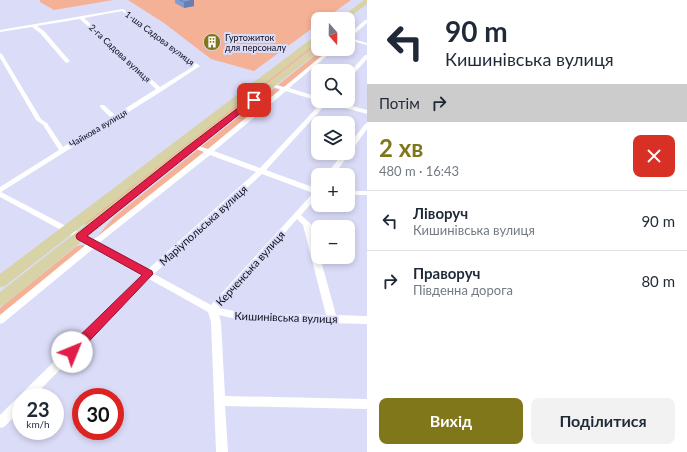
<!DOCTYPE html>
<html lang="uk">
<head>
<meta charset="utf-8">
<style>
  :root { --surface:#fff; --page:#f2f2f3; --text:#1f2937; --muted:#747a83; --line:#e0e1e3; --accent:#80761a }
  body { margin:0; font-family:Lato,sans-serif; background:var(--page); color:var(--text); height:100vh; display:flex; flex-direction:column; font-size:15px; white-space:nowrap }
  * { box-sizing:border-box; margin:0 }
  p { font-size:13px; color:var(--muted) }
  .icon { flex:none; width:22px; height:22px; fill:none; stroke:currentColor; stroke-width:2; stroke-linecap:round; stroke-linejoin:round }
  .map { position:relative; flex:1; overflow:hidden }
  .panel { display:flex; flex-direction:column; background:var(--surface); width:320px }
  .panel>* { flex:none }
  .banner { background:#fff; color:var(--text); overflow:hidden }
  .needle { width:26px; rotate:160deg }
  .fabs { position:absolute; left:311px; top:12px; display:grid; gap:8px }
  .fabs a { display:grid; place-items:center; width:44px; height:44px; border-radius:8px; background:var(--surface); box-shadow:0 2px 6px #0003; font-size:20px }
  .speed { position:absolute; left:12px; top:388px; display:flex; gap:8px; font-size:20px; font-weight:700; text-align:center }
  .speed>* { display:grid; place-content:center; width:52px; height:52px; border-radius:50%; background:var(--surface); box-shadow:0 2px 6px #0003; line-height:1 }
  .speed small { font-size:10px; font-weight:400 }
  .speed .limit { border:6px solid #d22; background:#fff; color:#111 }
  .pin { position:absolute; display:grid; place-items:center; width:34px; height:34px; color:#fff; margin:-17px; border-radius:8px; box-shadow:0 2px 6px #0006 }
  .me { position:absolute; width:44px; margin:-22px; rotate:45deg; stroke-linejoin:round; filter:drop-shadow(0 0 3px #0008) }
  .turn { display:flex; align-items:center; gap:14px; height:84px; padding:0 12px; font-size:18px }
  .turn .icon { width:52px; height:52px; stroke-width:2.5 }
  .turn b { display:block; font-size:28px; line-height:34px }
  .then { display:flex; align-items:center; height:38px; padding:0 12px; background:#0003; gap:8px; font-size:15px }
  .round { display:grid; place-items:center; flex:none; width:42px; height:42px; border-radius:8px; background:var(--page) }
  .head { display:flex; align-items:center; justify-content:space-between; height:68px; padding:0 12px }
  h1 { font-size:24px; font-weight:700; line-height:30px; color:var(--accent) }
  .primary-button { display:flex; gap:8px; margin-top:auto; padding:8px 12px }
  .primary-button a { flex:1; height:46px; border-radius:8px; background:var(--accent); color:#fff; font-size:16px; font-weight:700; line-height:46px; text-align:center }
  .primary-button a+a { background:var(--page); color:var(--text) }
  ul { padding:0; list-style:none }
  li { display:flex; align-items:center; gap:12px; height:60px; padding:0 12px; border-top:1px solid var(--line) }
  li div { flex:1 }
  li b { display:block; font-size:15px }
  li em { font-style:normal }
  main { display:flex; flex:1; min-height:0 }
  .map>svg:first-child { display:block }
</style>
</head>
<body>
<main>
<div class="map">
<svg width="367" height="452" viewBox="0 0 367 452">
  <rect width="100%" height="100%" fill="#dbdcf8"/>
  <g fill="#f4b196">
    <path d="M40 0H113L54 10 40 2Z"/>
    <path d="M128 0H351L325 19H318V24L254 71 211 59 164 23Z"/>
    <path d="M318 41V44L86 225 83 223Z"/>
    <path d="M323 49H331L284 87 278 85Z"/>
    <path d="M274 88 280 90 98 239 96 238 114 217Z"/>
    <path d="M82 245 85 246 0 317V308L77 246Z"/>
  </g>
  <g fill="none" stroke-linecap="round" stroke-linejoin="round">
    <g fill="#fff" fill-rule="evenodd">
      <path d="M123 9 200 66 162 91 1 192 93 240 204 152 191 147V145H195L208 149 281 89 270 86V84L284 87 330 49H335L289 88 318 97V101L286 91 214 151 260 168 323 101H334L367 110V114L327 103 266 170 318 189V196L301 215 311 224 318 250V257H320L336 315 367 316V324L244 321 219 315 221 322 225 396 367 399V409L225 406 228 452H216L211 322 208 312 149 279 33 397H21V410L4 427 0 428V415L17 398 21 397 22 393 142 275 94 248 3 323 0 324V315L87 244 0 197V187L59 150 43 125 36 120 0 58V53L2 54 41 119 47 123 63 147 111 118 100 107V105H104L115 115 156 89 80 19 37 26 44 31 69 60 70 61 67 63 65 62 40 33 32 27 0 32V30ZM122 11 194 66 160 87 84 18ZM210 155 256 172 147 270 99 243ZM262 174 313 193 211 305 154 274ZM297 219 303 225 326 315 244 313 219 308Z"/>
      <path d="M365 20H367V23L350 38 367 43V45L348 40V35Z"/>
      <path d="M365 55H367V59L350 78 348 79V74Z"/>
      <path d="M367 123V129L334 175H326L343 153H348V146L365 124Z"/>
      <rect x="348" y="191" width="19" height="4"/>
    </g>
    <g fill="#d8d3a6" fill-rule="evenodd">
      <path d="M364 0H367V4L347 19H339Z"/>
      <path d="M315 36H318V42L5 286 0 287V274Z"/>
      <path d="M315 47H318V49H322L195 149 5 304 0 306V292L187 145Z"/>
    </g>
  </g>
  <path fill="#7f9dd4" d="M175 0H194V6L184 8 175 3Z"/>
  <path fill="#687fad" d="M194 0V6L184 8V2Z"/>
  <path fill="#94b6f7" stroke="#687fad" d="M180 0H194L184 2Z"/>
  <path fill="#e11d48" stroke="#92132f" d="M251 98 257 100 87 236 152 271 153 274 76 355 72 357 67 355 66 352 67 348 142 275 77 239 76 236 77 234 188 146Z"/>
  <defs>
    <symbol id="building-disc" viewBox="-11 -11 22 22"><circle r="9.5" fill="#80761a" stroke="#dbdcf8"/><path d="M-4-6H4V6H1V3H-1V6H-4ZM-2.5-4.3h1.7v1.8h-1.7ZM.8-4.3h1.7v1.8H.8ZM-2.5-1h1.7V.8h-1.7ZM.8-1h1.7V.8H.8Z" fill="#fff"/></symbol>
  </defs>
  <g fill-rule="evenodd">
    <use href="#building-disc" x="202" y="32" width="20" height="20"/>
  </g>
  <g text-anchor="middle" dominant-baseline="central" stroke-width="4" stroke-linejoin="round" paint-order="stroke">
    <g font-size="9" fill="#0e0e1d" stroke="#dbdcf8" text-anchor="start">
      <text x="225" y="37">Гуртожиток<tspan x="225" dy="10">для персоналу</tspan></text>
    </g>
    <g font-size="9" fill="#0e0e1d" stroke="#dbdcf8">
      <text transform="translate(160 38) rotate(37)">1-ша Садова вулиця</text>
      <text transform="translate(120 53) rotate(43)">2-га Садова вулиця</text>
      <text transform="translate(98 128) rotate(-31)">Чайкова вулиця</text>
    </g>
    <g font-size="11" fill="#0e0e1d" stroke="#dbdcf8">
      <text transform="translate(203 225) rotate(-42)">Маріупольська вулиця</text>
      <text transform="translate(250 268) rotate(-48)">Керченська вулиця</text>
      <text transform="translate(286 317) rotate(2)">Кишинівська вулиця</text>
    </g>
  </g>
</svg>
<div class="fabs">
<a><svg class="needle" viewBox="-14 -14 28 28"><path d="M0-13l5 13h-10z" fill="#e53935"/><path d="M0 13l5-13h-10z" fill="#747a83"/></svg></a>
<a><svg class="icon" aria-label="search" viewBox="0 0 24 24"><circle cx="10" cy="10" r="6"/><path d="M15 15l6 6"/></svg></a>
<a><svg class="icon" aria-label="layers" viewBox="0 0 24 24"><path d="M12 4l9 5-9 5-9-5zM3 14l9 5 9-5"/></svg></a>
<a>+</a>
<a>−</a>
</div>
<div class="speed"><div>23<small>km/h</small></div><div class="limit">30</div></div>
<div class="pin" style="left:254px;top:100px;background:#d93025"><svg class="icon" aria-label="arrive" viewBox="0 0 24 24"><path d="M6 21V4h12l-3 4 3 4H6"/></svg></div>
<svg class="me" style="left:72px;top:352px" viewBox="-20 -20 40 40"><circle r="19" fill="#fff"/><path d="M0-13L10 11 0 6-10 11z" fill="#e11d48"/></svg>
</div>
<section class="panel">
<div class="banner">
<div class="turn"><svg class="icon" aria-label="left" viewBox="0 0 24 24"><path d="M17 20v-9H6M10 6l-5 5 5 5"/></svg><div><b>90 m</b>Кишинівська вулиця</div></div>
<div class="then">Потім<svg class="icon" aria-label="right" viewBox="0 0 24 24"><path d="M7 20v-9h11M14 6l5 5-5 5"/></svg></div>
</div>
<div class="head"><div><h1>2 хв</h1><p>480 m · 16:43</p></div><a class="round" style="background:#d93025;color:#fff"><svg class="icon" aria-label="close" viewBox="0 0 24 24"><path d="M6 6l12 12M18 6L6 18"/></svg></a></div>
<ul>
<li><svg class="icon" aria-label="left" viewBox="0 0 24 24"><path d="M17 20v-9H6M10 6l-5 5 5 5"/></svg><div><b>Ліворуч</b><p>Кишинівська вулиця</p></div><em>90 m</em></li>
<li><svg class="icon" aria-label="right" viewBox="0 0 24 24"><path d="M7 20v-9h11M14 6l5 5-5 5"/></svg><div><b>Праворуч</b><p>Південна дорога</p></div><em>80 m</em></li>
</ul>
<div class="primary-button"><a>Вихід</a><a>Поділитися</a></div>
</section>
</main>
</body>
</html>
